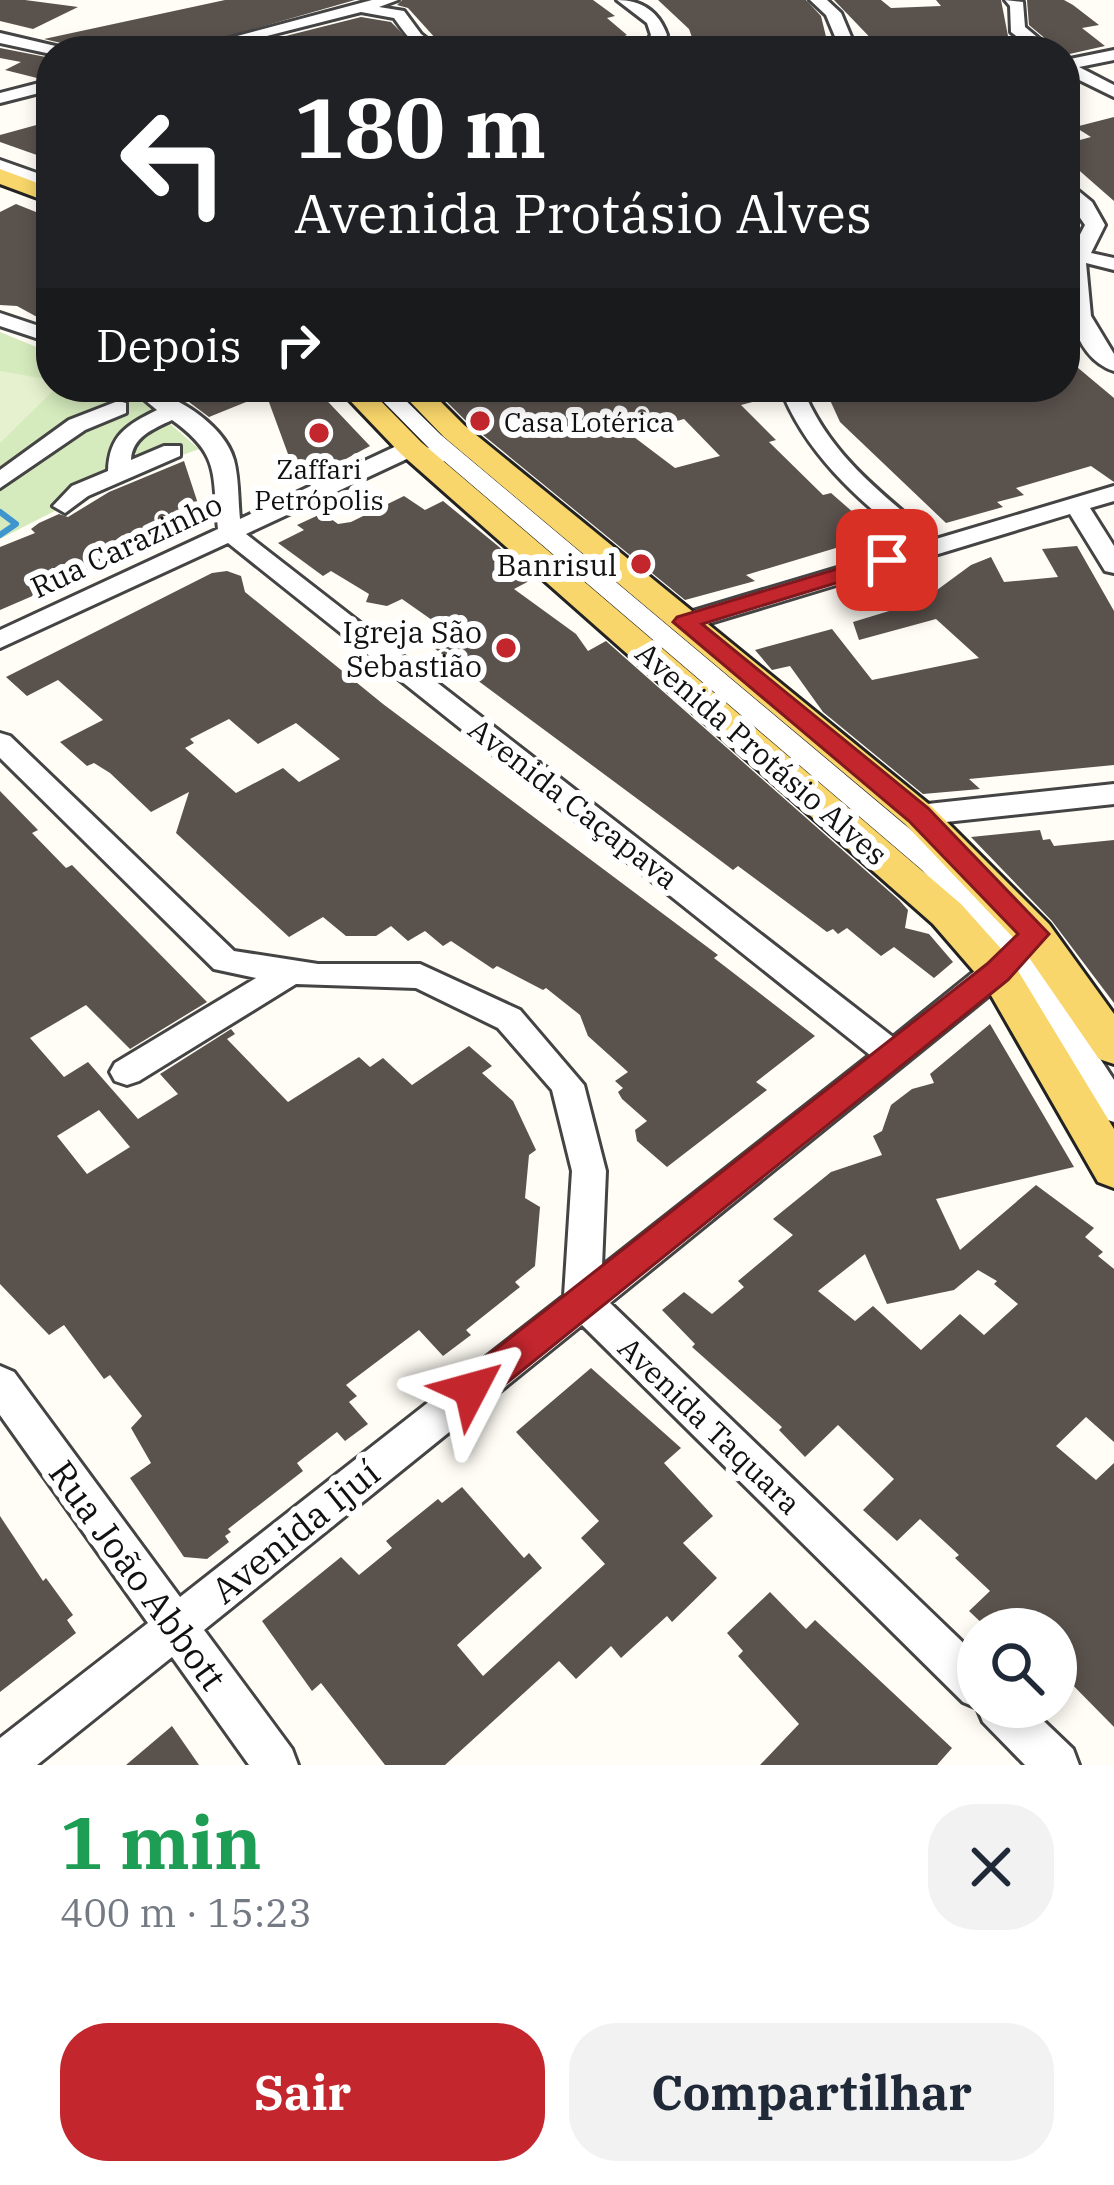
<!DOCTYPE html>
<html lang="pt">
<head>
<meta charset="utf-8">
<style>
  :root { --surface:#fff; --page:#f2f2f3; --text:#1f2937; --muted:#747a83; --accent:#c4262e }
  body { margin:0; font-family:"IBM Plex Serif",serif; background:var(--page); color:var(--text); height:100vh; display:flex; flex-direction:column; font-size:45px; white-space:nowrap }
  * { box-sizing:border-box; margin:0 }
  p { font-size:39px; color:var(--muted) }
  .icon { flex:none; width:66px; height:66px; fill:none; stroke:currentColor; stroke-width:2; stroke-linecap:round; stroke-linejoin:round }
  .map { position:relative; height:1765px; overflow:hidden }
  .side { display:flex; flex-direction:column; background:var(--surface); flex:1 }
  .side>* { flex:none }
  .hud { position:absolute; left:36px; top:36px; width:1044px; height:366px; border-radius:48px; box-shadow:0 6px 18px #0003; background:#202124; color:#fff; overflow:hidden }
  .controls { position:absolute; left:957px; top:1608px; display:grid; gap:24px }
  .controls a { display:grid; place-items:center; width:120px; height:120px; border-radius:50%; background:var(--surface); box-shadow:0 6px 18px #0003; font-size:60px }
  .pin { position:absolute; display:grid; place-items:center; width:102px; height:102px; color:#fff; margin:-51px; border-radius:24px; box-shadow:0 6px 18px #0006 }
  .me { position:absolute; width:132px; margin:-66px; rotate:51deg; stroke-linejoin:round; filter:drop-shadow(0 0 9px #0008) }
  .turn { display:flex; align-items:center; gap:42px; height:252px; padding:0 60px; font-size:54px }
  .turn .icon { width:156px; height:156px; stroke-width:2.5 }
  .turn b { display:block; font-size:84px; line-height:102px }
  .then { display:flex; align-items:center; height:114px; padding:0 60px; background:#0003; gap:24px; font-size:45px }
  .round { display:grid; place-items:center; flex:none; width:126px; height:126px; border-radius:48px; background:var(--page) }
  .head { display:flex; align-items:center; justify-content:space-between; height:204px; padding:0 60px }
  h1 { font-size:72px; font-weight:700; line-height:90px; color:#1e9e55 }
  .primary-button { display:flex; gap:24px; margin-top:auto; padding:24px 60px }
  .primary-button a { flex:1; height:138px; border-radius:48px; background:var(--accent); color:#fff; font-size:48px; font-weight:700; line-height:138px; text-align:center }
  .primary-button a+a { background:var(--page); color:var(--text) }
  .map>svg:first-child { display:block }
</style>
</head>
<body>
<div class="map">
<svg width="1114" height="1765" viewBox="0 0 1114 1765">
  <rect width="100%" height="100%" fill="#fffdf5"/>
  <path fill="#d5ebbd" d="M0 332 51 353V387C136 387 136 394 199 449L117 479 0 539Z"/>
  <path fill="#e6f2cf" d="M0 371 51 380V387H57L0 443Z"/>
  <g fill="none" stroke-linecap="round" stroke-linejoin="round">
    <path stroke="#3f96cf" stroke-width="6" d="M0 512 16 524 0 535"/>
  </g>
  <g fill="#5a524d" fill-rule="evenodd">
    <path d="M0 0H25L78 7 33 29 0 21Z"/>
    <path d="M225 0H355L177 51 93 46 70 51 65 44 44 39Z"/>
    <path d="M402 0H593L615 16 607 18 627 35 607 43 616 51H447L408 8 397 5Z"/>
    <path d="M658 0H806L821 16 828 45 809 44 808 51H697L689 29Z"/>
    <path d="M834 0H881L891 8 941 6 936 0H1001L1008 36 1029 51H883Z"/>
    <path d="M1027 0H1064L1073 5 1099 25 1082 28 1105 46 1065 55 1029 25Z"/>
    <path d="M361 17 391 22 420 51H226Z"/>
    <path d="M0 48 51 58V70L37 78 5 70 21 62 0 58Z"/>
    <path d="M1114 117V201L1065 158V144L1091 137 1075 127Z"/>
    <path d="M51 121V160L0 142V135Z"/>
    <path d="M16 204 51 218V313L39 318 17 306 0 305V212Z"/>
    <path d="M1065 357 1114 398V482L1091 466 1016 488 1024 495 997 502 1003 507 946 523 840 422 824 387H1065Z"/>
    <path d="M169 387H314L370 446 299 484 266 394 209 417Z"/>
    <path d="M432 387H776L779 395 741 405 776 440 769 442 823 495 831 493 879 535 746 575 755 581 685 600 467 422ZM684 419 720 456 675 468 630 434Z"/>
    <path d="M184 461 204 522 0 610V547L35 533 31 529 39 523 59 514 68 517 109 492Z"/>
    <path d="M404 496 425 510 443 501 498 546 533 579 514 589 576 634 588 651 606 641 899 900 908 910 905 928 929 934 953 962 934 978 894 947 881 956 847 928 838 934 833 929 827 932 738 866 733 870 709 852 434 648 428 643 449 632 402 599 387 606 366 602 369 594 331 571 323 576 278 543 304 530 297 525 323 513 338 524 351 522Z"/>
    <path d="M1077 546 1114 611V765L969 779 980 789 923 794 823 712 790 666 772 670 755 650 832 629 872 680 979 658 936 619 859 640 853 622 922 601 971 565 991 557 1004 582 1058 577 1042 549Z"/>
    <path d="M227 571 241 576 245 592 383 704 718 955 714 958 815 1036 756 1082 767 1090 667 1167 637 1141 635 1130 647 1121 622 1099 618 1092 623 1088 615 1081 628 1072 588 1036 580 1015 546 988 543 990 497 966 493 969 451 941 443 946 425 931 408 941 391 926 376 936H346L323 917 289 937 176 833 189 792 151 812 110 773 94 763 87 766 60 742 103 720 58 680 27 696 6 677 212 573ZM229 719 258 744 296 723 340 759 299 782 283 768 236 793 185 748 194 743 190 739Z"/>
    <path d="M0 791 38 830 32 833 66 868 72 865 207 1002 130 1049 86 1005 30 1038 64 1077 88 1062 138 1119 178 1094 160 1074 231 1029 235 1034 227 1039 288 1102 359 1057 370 1067 383 1058 412 1085 469 1046 492 1066 482 1073 513 1101 536 1150 529 1155 525 1198 540 1207 535 1266 515 1282 520 1287 466 1330 471 1335 443 1356 419 1330 346 1385 357 1396 349 1402 368 1424 345 1441 337 1432 297 1463 303 1471 228 1529 231 1532 225 1536 229 1542 207 1559 184 1557 130 1478 151 1463 131 1428 142 1416 110 1375 104 1379 64 1325 49 1335 0 1284ZM99 1110 130 1147 87 1174 57 1136Z"/>
    <path d="M1040 830 1043 840 1050 839 1054 846 1114 840V1003L1052 921 971 837Z"/>
    <path d="M990 1024 1074 1167 936 1199 960 1250 1036 1185 1094 1228 1085 1237 1103 1252 1098 1256 1114 1269V1442L1086 1417 1056 1446 1096 1480 1114 1463V1727L1056 1668V1629H1034L1016 1612 999 1629H988L969 1611 990 1591 955 1558 959 1555 920 1519 897 1541 863 1510 894 1479 838 1425 805 1457 779 1430 782 1427 692 1347 695 1344 662 1310 684 1292 712 1314 744 1287 738 1281 793 1235 773 1219 831 1172 882 1155 873 1136 882 1131 891 1105 912 1089 934 1083 930 1074ZM865 1254 887 1304 954 1290 978 1270 997 1281 994 1284 1018 1304 984 1335 960 1314 921 1350 873 1306 855 1321 818 1291Z"/>
    <path d="M591 1368 681 1448 664 1463 713 1516 683 1543 717 1578 672 1622 667 1616 621 1658 611 1646 576 1679 559 1661 445 1765H385L321 1683 312 1691 262 1621 341 1557 359 1575 392 1548 386 1541 438 1499 442 1503 462 1487 524 1558 529 1553 542 1568 457 1645 483 1676 605 1564 581 1538 599 1521 516 1432Z"/>
    <path d="M0 1516 43 1581 46 1578 73 1615 67 1620 76 1633 0 1692Z"/>
    <path d="M770 1592 806 1629 815 1620 952 1748 937 1765H760L799 1724 738 1656 743 1651 727 1633Z"/>
    <path d="M172 1726 199 1765H126Z"/>
  </g>
  <g fill="none" stroke-linecap="round" stroke-linejoin="round">
    <defs>
      <g id="minor">
        <path d="M372 0H398L379 7 404 11 421 34 443 51C417 51 409 39 394 18L361 12 208 51H181Z"/>
        <path d="M617 0C642 0 659 12 667 35L656 51H640L651 35 647 23Z"/>
        <path d="M810 0H827L841 13 857 51H841L826 15Z"/>
        <path d="M1005 0 1023 2 1025 27 1054 51H1036L1011 32 1010 6Z"/>
        <path d="M0 33 64 48 66 51 51 54 0 43Z"/>
        <path d="M1114 50V60L1079 67 1114 85V97L1065 73V60Z"/>
        <path d="M51 80V90L0 103V93Z"/>
        <path d="M0 160 51 178V190L0 171Z"/>
        <path d="M1065 180 1092 202 1105 225 1091 253 1114 258V270L1086 263 1091 316 1114 354V371C1066 355 1065 286 1065 246L1073 248 1085 225 1065 196Z"/>
        <path d="M0 313 51 330V343L0 326Z"/>
        <path d="M129 387C165 387 224 422 234 460 239 479 238 500 240 519L403 443 429 448 369 387H392L441 435 942 856 1017 934 1035 924 1046 927 1050 935 1033 956 1114 1080V1122L1102 1118 1013 976 610 1303 978 1657V1707H1029L1073 1749 1079 1765H1025L983 1722 977 1708 963 1702 582 1325 204 1630 292 1749 298 1765H249L172 1657 37 1765H0V1738L148 1623 0 1415V1366L14 1372 180 1597 564 1296 572 1171 552 1090 498 1028 416 988 296 984 139 1081 127 1085 115 1081 110 1072 115 1063 256 978 214 969 0 758V733L10 736 234 951 318 964H420L520 1010 584 1085 606 1171 602 1266 870 1055 228 543 0 648V630L218 529C212 473 221 455 172 420 153 429 132 437 131 460L164 446H180V456L88 496 65 513 53 506 72 486 108 471C109 435 127 425 157 410ZM411 457 434 467 444 461 922 870 997 953 893 1037 246 534Z"/>
        <path d="M780 387H802C828 454 882 494 936 539L1114 486V501L1090 508 1114 546V573L1105 571 1070 514 694 628H676L672 622 676 616 914 545C859 499 806 456 780 387Z"/>
        <path d="M118 401 126 403V413L85 430 0 488V470L69 420Z"/>
        <path d="M1114 784V804L918 825 904 815 918 805Z"/>
      </g>
      <g id="major">
        <path d="M0 169 51 188V203L0 184Z"/>
        <path d="M337 387H367L421 442 961 904 1012 961 1114 1129V1188L1098 1182 984 983 933 924 401 454Z"/>
        <path d="M396 387H426L464 425 931 806 1049 924 1114 1014V1064L1099 1059 1021 946 905 824 444 437Z"/>
      </g>
    </defs>
    <use href="#minor" stroke="#444" stroke-width="6"/>
    <use href="#major" stroke="#222" stroke-width="6"/>
    <use href="#minor" fill="#fff" fill-rule="evenodd"/>
    <use href="#major" fill="#f9d66b" fill-rule="evenodd"/>
  </g>
  <path fill="#c4262e" stroke="#7f191e" stroke-width="3" d="M887 554 895 556V565L702 624 928 808 1049 934 1008 980 484 1401 471 1405 459 1401 454 1389 459 1378 987 964 1018 934 909 821 673 622 677 617Z"/>
  <g fill="#c4262e" stroke="#fff" stroke-width="4.5">
    <circle cx="480" cy="421" r="12"/>
    <circle cx="319" cy="433" r="12"/>
    <circle cx="641" cy="564" r="12"/>
    <circle cx="506" cy="648" r="12"/>
  </g>
  <g text-anchor="middle" dominant-baseline="central" stroke-width="12" stroke-linejoin="round" paint-order="stroke">
    <g font-size="27" fill="#111" stroke="#fff" text-anchor="start">
      <text x="504" y="421">Casa Lotérica</text>
      <text x="319" y="468" text-anchor="middle">Zaffari<tspan x="319" dy="31">Petrópolis</tspan></text>
    </g>
    <g font-size="30" fill="#111" stroke="#fff">
      <text transform="translate(126 545) rotate(-25)">Rua Carazinho</text>
      <text transform="translate(762 753) rotate(41)">Avenida Protásio Alves</text>
      <text transform="translate(574 803) rotate(38)">Avenida Caçapava</text>
      <text transform="translate(710 1425) rotate(44)">Avenida Taquara</text>
    </g>
    <g font-size="30" fill="#111" stroke="#fff" text-anchor="end">
      <text x="617" y="564">Banrisul</text>
      <text x="482" y="631">Igreja São<tspan x="482" dy="34">Sebastião</tspan></text>
    </g>
    <g font-size="36" fill="#111" stroke="#fff">
      <text transform="translate(295 1531) rotate(-39)">Avenida Ijuí</text>
      <text transform="translate(138 1575) rotate(54)">Rua João Abbott</text>
    </g>
  </g>
</svg>
<div class="controls">
<a><svg class="icon" aria-label="search" viewBox="0 0 24 24"><circle cx="10" cy="10" r="6"/><path d="M15 15l6 6"/></svg></a>
</div>
<div class="pin" style="left:887px;top:560px;background:#d93025"><svg class="icon" aria-label="arrive" viewBox="0 0 24 24"><path d="M6 21V4h12l-3 4 3 4H6"/></svg></div>
<svg class="me" style="left:471px;top:1389px" viewBox="-20 -20 40 40"><path d="M0-17L14 15 0 8-14 15z" fill="#c4262e" stroke="#fff" stroke-width="4"/></svg>
<div class="hud">
<div class="turn"><svg class="icon" aria-label="left" viewBox="0 0 24 24"><path d="M17 20v-9H6M10 6l-5 5 5 5"/></svg><div><b>180 m</b>Avenida Protásio Alves</div></div>
<div class="then">Depois<svg class="icon" aria-label="right" viewBox="0 0 24 24"><path d="M7 20v-9h11M14 6l5 5-5 5"/></svg></div>
</div>
</div>
<section class="side">
<div class="head"><div><h1>1 min</h1><p>400 m · 15:23</p></div><a class="round"><svg class="icon" aria-label="close" viewBox="0 0 24 24"><path d="M6 6l12 12M18 6L6 18"/></svg></a></div>
<div class="primary-button"><a>Sair</a><a>Compartilhar</a></div>
</section>
</body>
</html>
